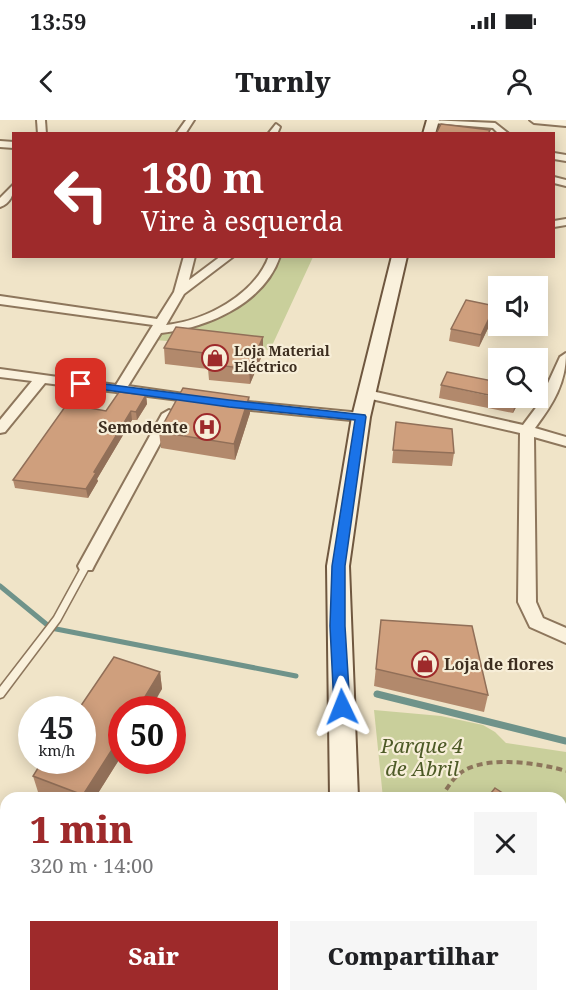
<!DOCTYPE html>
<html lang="pt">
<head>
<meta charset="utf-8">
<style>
  :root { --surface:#fff; --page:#f6f6f6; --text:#202124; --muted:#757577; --accent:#9e2a2b }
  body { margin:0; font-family:"Noto Serif",serif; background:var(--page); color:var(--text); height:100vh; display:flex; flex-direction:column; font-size:22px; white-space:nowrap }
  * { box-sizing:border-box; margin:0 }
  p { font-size:20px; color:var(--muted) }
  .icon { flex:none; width:33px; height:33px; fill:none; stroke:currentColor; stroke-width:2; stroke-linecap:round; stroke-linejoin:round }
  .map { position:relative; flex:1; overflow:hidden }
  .panel { position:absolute; left:0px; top:672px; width:567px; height:210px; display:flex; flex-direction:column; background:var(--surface); border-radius:18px 18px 0 0; box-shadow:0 3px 15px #0003 }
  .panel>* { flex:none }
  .guide { position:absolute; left:12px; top:12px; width:543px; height:126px; border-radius:0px; box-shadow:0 3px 15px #0003; background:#9e2a2b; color:#fff; overflow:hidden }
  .fabs { position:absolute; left:488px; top:156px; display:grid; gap:12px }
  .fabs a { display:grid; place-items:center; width:60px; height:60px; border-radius:0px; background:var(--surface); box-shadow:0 3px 15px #0003; font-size:30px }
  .speed { position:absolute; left:18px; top:576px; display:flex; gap:12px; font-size:30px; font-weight:700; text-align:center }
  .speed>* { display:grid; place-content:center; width:78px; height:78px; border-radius:50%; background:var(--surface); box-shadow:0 3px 15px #0003; line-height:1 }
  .speed small { font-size:15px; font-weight:400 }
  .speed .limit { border:9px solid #d22; background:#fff; color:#111 }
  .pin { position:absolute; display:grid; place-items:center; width:51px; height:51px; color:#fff; margin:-26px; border-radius:12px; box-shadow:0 3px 9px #0006 }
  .me { position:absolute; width:66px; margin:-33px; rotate:358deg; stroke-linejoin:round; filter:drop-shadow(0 0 4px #0008) }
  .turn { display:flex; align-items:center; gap:21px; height:126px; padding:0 30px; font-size:27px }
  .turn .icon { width:78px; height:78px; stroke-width:2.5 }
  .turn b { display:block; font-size:42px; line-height:51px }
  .round { display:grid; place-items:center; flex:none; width:63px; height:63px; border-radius:0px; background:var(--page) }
  .summary { display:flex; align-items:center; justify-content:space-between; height:102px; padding:0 30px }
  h1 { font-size:36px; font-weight:800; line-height:45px; color:var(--accent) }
  .primary-button { display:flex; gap:12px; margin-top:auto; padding:12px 30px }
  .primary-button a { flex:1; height:69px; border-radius:0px; background:var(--accent); color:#fff; font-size:24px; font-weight:800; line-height:69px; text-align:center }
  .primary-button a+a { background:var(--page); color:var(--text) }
  .status { display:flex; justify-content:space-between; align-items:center; height:42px; padding:0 30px; background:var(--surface); direction:ltr }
  .status svg { height:16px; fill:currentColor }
  header { display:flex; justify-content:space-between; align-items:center; height:78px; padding:0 30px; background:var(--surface); font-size:27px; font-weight:800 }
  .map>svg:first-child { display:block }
</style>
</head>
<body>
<div class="status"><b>13:59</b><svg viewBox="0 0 49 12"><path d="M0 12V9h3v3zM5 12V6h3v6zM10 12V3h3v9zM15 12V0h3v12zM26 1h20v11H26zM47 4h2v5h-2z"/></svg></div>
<header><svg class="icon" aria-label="back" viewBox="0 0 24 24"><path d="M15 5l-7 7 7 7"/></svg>Turnly<svg class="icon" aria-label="person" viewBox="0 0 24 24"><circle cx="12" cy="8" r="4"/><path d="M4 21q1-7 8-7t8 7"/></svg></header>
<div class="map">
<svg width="566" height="882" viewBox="0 0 566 882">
  <rect width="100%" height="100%" fill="#f0e4c8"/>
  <g fill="#c9cf9b">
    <path d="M279 137H313L270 230 155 220 159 212C171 211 184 210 196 207 230 197 267 171 279 137Z"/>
    <path d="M374 590 441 596 483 605 495 612 506 623 566 632V882H372L374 876H561V678H383Z"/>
  </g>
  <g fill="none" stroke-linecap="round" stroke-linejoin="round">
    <path stroke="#6f938a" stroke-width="5" d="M0 466 51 508 296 556"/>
    <path stroke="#6f938a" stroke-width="7" d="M377 574 566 621"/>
    <defs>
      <path id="lane" d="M86 443 90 446 60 501 3 577 0 578V567L54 497 83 444Z"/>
      <g id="street">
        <path d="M37 0H45L46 14H38Z"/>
        <path d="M186 0H194L185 14H176Z"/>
        <path d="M429 0 495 3 509 14H499L493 8 433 3Z"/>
        <path d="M530 0H566V6L534 3Z"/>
        <path d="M276 4 280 7 277 14H268Z"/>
        <path d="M0 21 14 22V28L0 27Z"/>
        <path d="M554 33 566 35V41L554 39Z"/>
        <path d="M554 57 566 60V66L554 63Z"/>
        <path d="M14 64C14 74 10 84 0 87V78Z"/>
        <path d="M566 99V105L554 107V101Z"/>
        <path d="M184 136H195L189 160 221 136H234L184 174 166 205C205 201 255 175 269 136H280C264 184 207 208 161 213L128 266 198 276 205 280 203 283 45 263 5 312 0 313V300L32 261 0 257V249L116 265 153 205 0 184V176L157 199 174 172Z"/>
        <path d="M566 233C566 263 553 284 535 308L566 317V326L534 317 536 482 543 498 566 508V523L530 507 518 482 520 313 367 278 360 274 367 270 523 305 538 285 560 237Z"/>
        <path d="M227 280 361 293 368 297 361 301 222 287 220 284 222 281Z"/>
        <path d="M169 290 176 294 94 446 92 450H80L78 446 162 294Z"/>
      </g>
      <g id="secondary">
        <path d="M427 0H439L435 14H423Z"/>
        <path d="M392 136H407L370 297 349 446 358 678H330L327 446 352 297Z"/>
        <path d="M314 876H348L347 882H313Z"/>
      </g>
    </defs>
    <use href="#lane" stroke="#8d765c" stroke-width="3"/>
    <use href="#street" stroke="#8d765c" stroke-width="4"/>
    <use href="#secondary" stroke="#6f573f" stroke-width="4"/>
    <g stroke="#8d765c" stroke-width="4" stroke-dasharray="6 4" stroke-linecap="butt">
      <path d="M441 678C447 668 454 656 465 650 490 636 540 643 566 651"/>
      <path d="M561 766 566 770"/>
      <path d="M522 876V882"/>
    </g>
    <use href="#lane" fill="#faf1dc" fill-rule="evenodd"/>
    <use href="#street" fill="#faf1dc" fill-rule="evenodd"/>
    <use href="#secondary" fill="#faf1dc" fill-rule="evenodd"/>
  </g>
  <g fill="#b2896c">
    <path d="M493 198 479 227 449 221 451 209Z"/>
    <path d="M263 217V233L250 264 209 260 208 249 165 244 164 228Z"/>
    <path d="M441 265 498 278H521L513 293 439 278Z"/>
    <path d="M146 275 147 284 137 300H132L97 359 98 361 88 378 15 368 13 360Z"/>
    <path d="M249 277 250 293 235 340 161 328 159 312Z"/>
    <path d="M396 302 454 333 452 346 392 343Z"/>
    <path d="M381 500 488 575 484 592 374 566Z"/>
    <path d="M160 552 162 569 122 590V635L95 678H55L38 672 33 656Z"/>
  </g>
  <g fill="#916f58">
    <path d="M495 186 493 198 479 227 481 215Z"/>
    <path d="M263 217V233L250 264 249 249Z"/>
    <path d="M146 275 147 284 137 300 136 292Z"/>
    <path d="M249 277 250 293 235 340 234 324Z"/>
    <path d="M517 278H521L513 293 515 281Z"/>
    <path d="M131 291 132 300 97 359 98 361 88 378 86 369 94 352Z"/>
    <path d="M160 552 162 569 150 590H137Z"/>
    <path d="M122 614V635L95 678H84L83 675Z"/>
    <path d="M284 876H289L286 882H281Z"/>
  </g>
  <g fill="#cf9f7d" stroke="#916f58" stroke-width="1.5">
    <path d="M441 4 490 10 488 14H436Z"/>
    <path d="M466 180 495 186 481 215 451 209Z"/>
    <path d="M176 207 263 217 249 249 208 244 213 234 164 228Z"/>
    <path d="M447 252 498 262V277L441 265Z"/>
    <path d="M183 268 249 277 234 324 159 312Z"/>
    <path d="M119 272 146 275 136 292 131 291 94 352 96 353 86 369 13 360 67 284 106 291Z"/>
    <path d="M500 278H517L515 281Z"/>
    <path d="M396 302 452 309 454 333 393 330Z"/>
    <path d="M381 500 472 506 488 575 376 549Z"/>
    <path d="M114 537 160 552 137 590H122V614L83 675 33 656 43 640H82V590H78Z"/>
    <path d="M495 668 510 678H487Z"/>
    <path d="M0 861 6 864V876H31L43 882H0Z"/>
    <path d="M193 876H284L281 882H189Z"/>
  </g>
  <path fill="#1a73e8" stroke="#114b97" stroke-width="1.5" d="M81 261 229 280 365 295 366 297 345 446V506L350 587 348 592 342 594 337 592 334 587 330 506 332 446 355 300 229 287 77 266 75 264Z"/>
  <defs>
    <symbol id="shop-ring" viewBox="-11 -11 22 22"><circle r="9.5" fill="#f7eed8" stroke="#9e2a2b" stroke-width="1.5"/><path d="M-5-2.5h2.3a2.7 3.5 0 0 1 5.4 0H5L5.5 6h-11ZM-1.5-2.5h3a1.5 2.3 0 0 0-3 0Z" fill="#9e2a2b"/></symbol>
    <symbol id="hospital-ring" viewBox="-11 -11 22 22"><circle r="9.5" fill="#f7eed8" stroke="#9e2a2b" stroke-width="1.5"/><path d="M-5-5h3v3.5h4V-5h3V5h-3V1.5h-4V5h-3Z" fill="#9e2a2b"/></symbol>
  </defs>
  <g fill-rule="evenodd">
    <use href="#shop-ring" x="200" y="223" width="30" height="30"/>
    <use href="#hospital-ring" x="192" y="292" width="30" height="30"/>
    <use href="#shop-ring" x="410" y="529" width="30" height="30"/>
  </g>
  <g text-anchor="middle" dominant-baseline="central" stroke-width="4.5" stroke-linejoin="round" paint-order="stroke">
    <g font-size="14" font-weight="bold" fill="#3d2e20" stroke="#f7eed8" text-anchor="start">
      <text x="234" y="230">Loja Material<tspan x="234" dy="16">Eléctrico</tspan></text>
    </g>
    <g font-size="16" font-weight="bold" fill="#3d2e20" stroke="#f7eed8" text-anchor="end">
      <text x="188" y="307">Semodente</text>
      <text x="444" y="544" text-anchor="start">Loja de flores</text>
    </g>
    <g font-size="20" font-style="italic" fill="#4d5a26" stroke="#f7eed8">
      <text x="422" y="625">Parque 4<tspan x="422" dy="23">de Abril</tspan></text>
    </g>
  </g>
</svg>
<div class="fabs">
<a><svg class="icon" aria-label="sound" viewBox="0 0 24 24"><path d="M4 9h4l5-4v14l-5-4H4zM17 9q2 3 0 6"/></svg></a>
<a><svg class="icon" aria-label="search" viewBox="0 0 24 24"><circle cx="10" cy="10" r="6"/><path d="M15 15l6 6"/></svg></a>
</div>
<div class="speed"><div>45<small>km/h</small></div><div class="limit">50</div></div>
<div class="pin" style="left:81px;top:264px;background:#d93025"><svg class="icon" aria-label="arrive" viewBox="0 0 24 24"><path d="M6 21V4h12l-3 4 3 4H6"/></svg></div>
<svg class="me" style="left:342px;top:587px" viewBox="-20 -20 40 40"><path d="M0-17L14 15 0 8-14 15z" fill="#1a73e8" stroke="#fff" stroke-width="4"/></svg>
<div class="guide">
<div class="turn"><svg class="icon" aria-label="left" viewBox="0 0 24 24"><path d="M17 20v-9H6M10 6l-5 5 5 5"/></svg><div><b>180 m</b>Vire à esquerda</div></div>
</div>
<section class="panel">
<div class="summary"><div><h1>1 min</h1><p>320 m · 14:00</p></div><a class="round"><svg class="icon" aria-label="close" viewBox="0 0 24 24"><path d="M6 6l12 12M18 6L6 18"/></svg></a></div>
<div class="primary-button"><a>Sair</a><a>Compartilhar</a></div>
</section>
</div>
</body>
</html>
